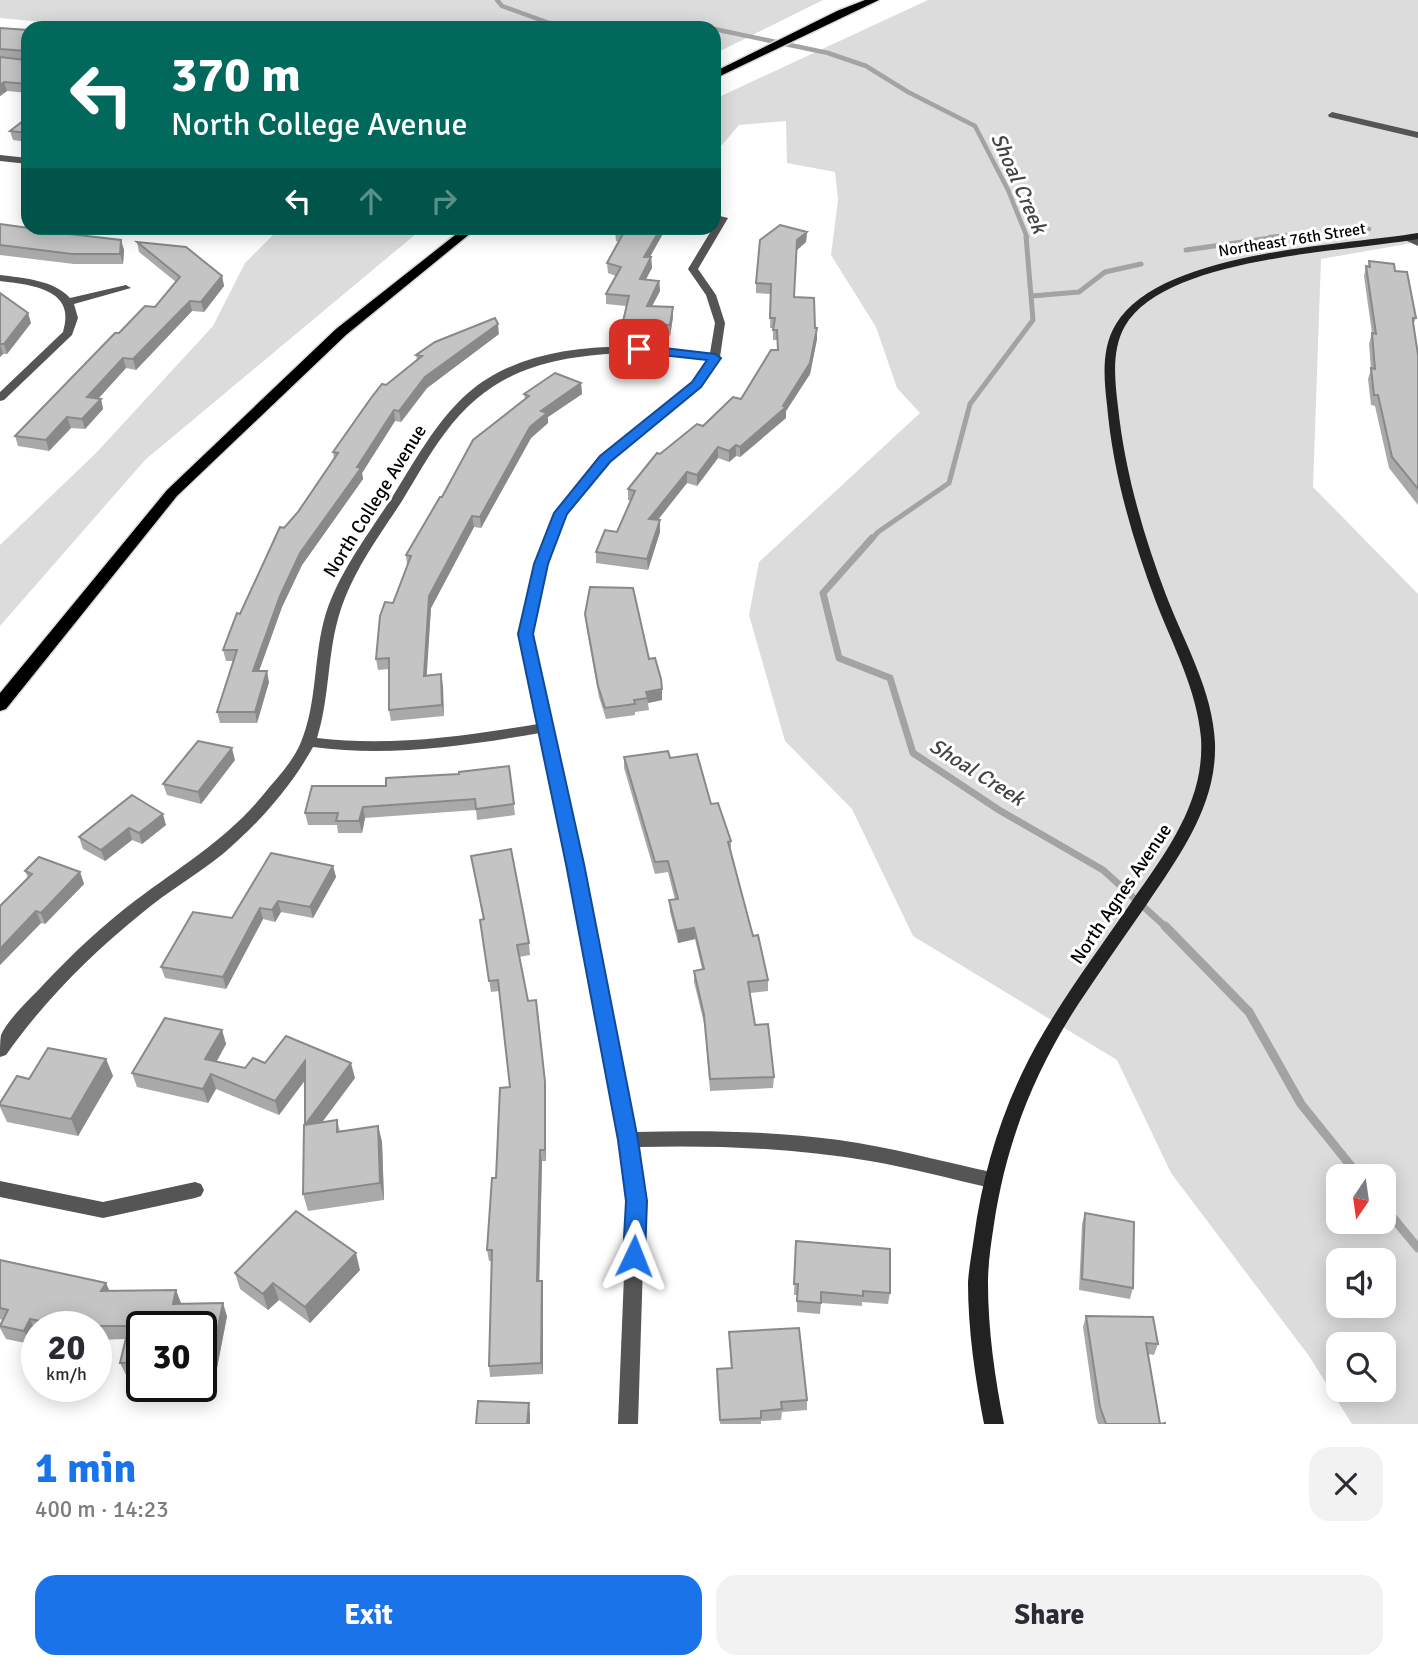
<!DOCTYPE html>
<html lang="en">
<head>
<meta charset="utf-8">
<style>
  :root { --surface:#fff; --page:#f2f2f3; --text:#2b2b33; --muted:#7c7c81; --accent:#1a73e8 }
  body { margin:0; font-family:Signika,sans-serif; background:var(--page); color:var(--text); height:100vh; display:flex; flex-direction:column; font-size:26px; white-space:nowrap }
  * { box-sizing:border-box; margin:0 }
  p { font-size:23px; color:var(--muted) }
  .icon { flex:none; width:38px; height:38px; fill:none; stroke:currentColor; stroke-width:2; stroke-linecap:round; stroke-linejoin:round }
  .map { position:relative; height:1424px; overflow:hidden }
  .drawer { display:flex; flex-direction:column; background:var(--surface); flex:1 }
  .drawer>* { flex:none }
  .top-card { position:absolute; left:21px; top:21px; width:700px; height:214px; border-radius:21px; box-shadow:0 4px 18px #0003; background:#00695c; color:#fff; overflow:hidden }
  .needle { width:46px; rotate:193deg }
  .tools { position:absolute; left:1326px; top:1164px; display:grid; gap:14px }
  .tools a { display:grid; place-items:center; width:70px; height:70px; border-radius:14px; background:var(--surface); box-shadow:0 4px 18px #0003; font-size:35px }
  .speed { position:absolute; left:21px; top:1311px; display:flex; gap:14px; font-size:35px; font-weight:700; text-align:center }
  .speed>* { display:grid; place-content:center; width:91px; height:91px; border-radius:50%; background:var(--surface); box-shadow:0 4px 18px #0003; line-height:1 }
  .speed small { font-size:18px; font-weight:400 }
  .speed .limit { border:4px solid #111; border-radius:10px; background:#fff; color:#111 }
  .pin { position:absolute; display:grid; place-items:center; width:60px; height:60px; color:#fff; margin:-30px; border-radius:14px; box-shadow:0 4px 10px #0006 }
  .me { position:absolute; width:77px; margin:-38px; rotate:2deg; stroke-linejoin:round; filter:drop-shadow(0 0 5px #0008) }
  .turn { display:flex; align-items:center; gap:24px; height:147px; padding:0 35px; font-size:32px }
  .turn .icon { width:91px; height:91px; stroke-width:2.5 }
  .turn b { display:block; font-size:49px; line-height:60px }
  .lanes { display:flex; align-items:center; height:66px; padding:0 35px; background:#0003; justify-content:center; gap:35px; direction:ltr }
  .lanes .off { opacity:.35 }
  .round { display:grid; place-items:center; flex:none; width:74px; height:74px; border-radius:21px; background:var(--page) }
  .overview { display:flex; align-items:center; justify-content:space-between; height:119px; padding:0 35px }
  h1 { font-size:42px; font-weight:700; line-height:52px; color:var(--accent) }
  .cta { display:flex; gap:14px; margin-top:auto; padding:14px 35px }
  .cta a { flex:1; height:80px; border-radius:21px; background:var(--accent); color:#fff; font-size:28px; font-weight:700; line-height:80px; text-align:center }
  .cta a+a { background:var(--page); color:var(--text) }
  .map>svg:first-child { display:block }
</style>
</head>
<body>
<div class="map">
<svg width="1418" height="1424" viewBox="0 0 1418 1424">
  <rect width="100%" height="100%" fill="#fff"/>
  <g fill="#dcdcdc" fill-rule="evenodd">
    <path d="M0 0H823L714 54V28H108L0 18Z"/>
    <path d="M928 0H1418V242L1321 259 1313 487 1418 594V1424H1352L1309 1356 1171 1173 1117 1060 913 936 852 809 785 741 749 615 759 562 920 413 897 388 876 327 831 255 838 200 835 172 787 163 786 121 739 125 722 145 714 146V103L719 97ZM1339 1176H1384V1222H1339ZM1339 1260H1384V1306H1339ZM1339 1344H1384V1390H1339Z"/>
    <path d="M280 228H423L145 460 0 626V545L96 453 213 326 245 263Z"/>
  </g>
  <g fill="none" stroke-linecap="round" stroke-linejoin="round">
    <g stroke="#a3a3a3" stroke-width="4.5">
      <path d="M497 0 502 6 563 28"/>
      <path d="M672 28H696"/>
      <path d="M714 29 828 53 866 66 908 92 975 126 1008 190 1027 237"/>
      <path d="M1270 237 1369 229"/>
    </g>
    <g stroke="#a3a3a3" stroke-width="5">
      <path d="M1186 250 1285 236"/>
      <path d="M1032 296 1079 292 1105 272 1141 264"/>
      <path d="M871 540 878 532 949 483 970 404 1033 320 1026 236"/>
    </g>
    <path stroke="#a3a3a3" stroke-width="7" d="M872 538 823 593 839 658 890 678 913 753 999 810 1103 870 1167 928"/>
    <g stroke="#a3a3a3" stroke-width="9">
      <path d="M1165 926 1249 1012 1301 1104 1359 1176"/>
      <path d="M1384 1207 1418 1248"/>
    </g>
    <defs>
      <g id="primary">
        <path d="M865 0H879L714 79V72L837 11Z"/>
        <path d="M464 228H477L346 335 177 496 6 709 0 711V693L167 490 336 329Z"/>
      </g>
    </defs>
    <use href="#primary" stroke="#dbdbdb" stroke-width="3"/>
    <path fill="#555" fill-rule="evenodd" d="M1332 112 1418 132V138L1329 117 1328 115Z"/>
    <g fill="#555" fill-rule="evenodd">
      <path d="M0 155 28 158V164L0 161Z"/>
      <path d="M720 216 728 218 698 269 716 295 725 323 720 357 701 386 609 461 566 514 547 564 533 634 583 865 635 1132C703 1130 771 1131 839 1140 890 1147 940 1161 991 1172L997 1174 1000 1180 997 1186 991 1188C951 1179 911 1168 870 1161 793 1148 715 1145 638 1147L645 1201 638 1424H618L627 1201 619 1140 540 733C464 746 390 757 313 747 291 787 258 824 224 853 198 874 168 891 142 913 91 954 44 1001 6 1055L0 1057C0 1050 0 1041 1 1035 8 1019 31 998 43 985 72 954 103 925 136 900 181 866 227 839 263 795 276 779 293 762 301 742 318 701 313 655 326 613 340 571 367 536 391 499 414 463 435 422 468 393 532 338 632 343 710 353L715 323 706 295 688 269ZM622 353 708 359 693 382 601 457 554 513 535 564 519 634 538 724C464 736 392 747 317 738 330 697 327 653 340 612 353 571 379 536 402 501 416 478 429 454 445 433 492 370 548 357 622 353Z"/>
      <path d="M1408 235 1418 239V246L1405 240V236Z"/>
      <path d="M0 275C23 278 54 280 70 298L126 285 131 288 74 304 78 318 72 335 4 400 0 401V392L63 332C77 289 32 285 0 281Z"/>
      <path d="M0 1181 103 1202 195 1182 201 1184 204 1190 201 1196 195 1198 103 1218 0 1197Z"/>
    </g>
    <path fill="#222" fill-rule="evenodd" d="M1418 233V239C1344 252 1165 257 1125 326 1111 350 1115 382 1118 407 1125 472 1143 534 1166 595 1184 642 1213 691 1215 743 1217 805 1180 855 1147 904 1124 937 1101 970 1079 1003 1034 1072 1006 1143 994 1224 991 1244 988 1263 988 1283 988 1331 995 1378 1004 1424H984C975 1377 968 1330 968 1282 969 1267 972 1252 974 1237 984 1164 1006 1096 1044 1032 1071 986 1103 944 1132 901 1167 851 1205 801 1201 738 1197 690 1173 646 1156 602 1132 538 1113 473 1107 405 1104 379 1101 348 1116 324 1160 251 1339 246 1418 233Z"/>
    <use href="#primary" fill="#000" fill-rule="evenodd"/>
  </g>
  <g fill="#a9a9a9">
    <path d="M0 28 28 30V93L7 91 0 96Z"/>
    <path d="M28 117V142L13 140 10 131Z"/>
    <path d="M0 224 36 230 121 240 124 250 123 264H74L0 255Z"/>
    <path d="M618 228H665V230L650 257H651L652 268 645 279 659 281 660 291 652 306 673 307V317L670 336 638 334 633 344H620V334L626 306 606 304V294L616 276 608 273 607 263 619 242 616 241 615 231Z"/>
    <path d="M807 232 806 242 797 250 794 297 815 328 817 339 810 374 786 411V418L740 457 736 456 729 462 718 458 697 486 687 483 657 520 660 532 648 570 596 563V552L617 532 631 501 628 500V489L660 454 741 399 777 350V340H773V328H770L771 294 756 293V283Z"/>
    <path d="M137 242 222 276 224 286 204 312 192 311 136 370 126 368 98 398 101 399 103 409 85 429 71 428 49 451 18 446 15 436 155 307 176 282 139 252Z"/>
    <path d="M1369 261 1395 271 1416 318 1413 325 1418 355V505L1389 468 1375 406 1371 405 1368 379 1371 369 1369 344 1372 333 1364 276 1366 266H1368Z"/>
    <path d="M0 293 31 323 7 354H3L0 357Z"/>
    <path d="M499 334 427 388 401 422 395 421 362 473 363 479 302 565 282 607 259 671 269 682 257 723H220L217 712 233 661H226L223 650 240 614 284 528 298 512 334 459 333 452 386 385 417 360 416 355Z"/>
    <path d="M581 383 582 394 548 417V423L531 438 481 528 474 527 431 608 426 675 441 674 444 716 391 721 389 710V669L378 670 376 659 393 603 407 565 406 555 442 497 525 399 524 394Z"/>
    <path d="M585 614 649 659 662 689V700L648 703 649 710 635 712V715L606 719 599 697 586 625Z"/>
    <path d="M624 757 670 758 711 804 731 841V850L753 936 768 980V991L750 993 755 1025 774 1077 773 1088 710 1091 705 1027 694 982V971L702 969 695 939 678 943 670 912 669 900H675L668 872 655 874 624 768Z"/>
    <path d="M235 760 201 804 167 795 163 784Z"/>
    <path d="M509 766 515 815 477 820 476 810 365 818 362 833H338L337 825H308L305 813 386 786Z"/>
    <path d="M132 795 166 825 142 844 132 840 105 861 83 849 79 837Z"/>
    <path d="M471 856 529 943 530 955 519 957 546 1094V1161H542L539 1281H542L543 1292V1374L490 1377 489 1366 492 1261H489L487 1250 496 1178 510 1087 499 991 491 992 480 920 483 919Z"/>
    <path d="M333 866 336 877 313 918 281 912 275 922 263 919 226 989 165 978 161 967 232 918Z"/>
    <path d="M25 871 80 872 84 884 45 924 41 923 0 965V906L28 878Z"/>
    <path d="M222 1030 226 1044 217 1061 245 1068 265 1063 355 1078 321 1122 337 1120 340 1131 378 1126 382 1142 384 1200 308 1211 303 1194 305 1080 279 1115 216 1089 208 1103 137 1087 132 1073Z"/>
    <path d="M106 1059 113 1076 78 1136 7 1122 0 1107V1103L29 1079Z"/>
    <path d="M1085 1213 1133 1288 1130 1299 1079 1290 1082 1224Z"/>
    <path d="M796 1241 890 1293 888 1304 862 1302V1306L821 1303 820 1314 797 1312V1295H794Z"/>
    <path d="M0 1260 109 1291 181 1303 227 1316 216 1373 201 1374V1326H142V1375H126L120 1363 126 1339 96 1340V1326H37V1332L30 1344 6 1339 0 1328V1324L2 1320 0 1319Z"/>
    <path d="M360 1270 310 1323 279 1300 268 1310 240 1289 235 1273Z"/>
    <path d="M1086 1316 1158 1344 1154 1355 1148 1354 1160 1424H1165H1098L1096 1418 1083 1327Z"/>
    <path d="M729 1332 807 1400V1410L782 1412 781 1420 761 1421V1424H720L717 1369 731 1368Z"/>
  </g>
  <g fill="#898989">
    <path d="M4 82 7 91 0 96V85Z"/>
    <path d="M661 228H665V230L644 267V257Z"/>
    <path d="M807 232 806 242 797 250V240Z"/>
    <path d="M121 240 124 250 123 264 120 254Z"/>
    <path d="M651 257 652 268 641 289 640 279Z"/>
    <path d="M222 276 224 286 204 312 201 302Z"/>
    <path d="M659 281 660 291 647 316V306Z"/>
    <path d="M190 301 192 311 136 370 133 359Z"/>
    <path d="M673 307V317L670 336V325Z"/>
    <path d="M28 313 31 323 7 354 4 344Z"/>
    <path d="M498 324 499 334 427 388 401 422 399 411 425 377Z"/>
    <path d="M637 324 638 334 633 344 632 334Z"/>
    <path d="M817 328V339L810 374 786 411V418L740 457V447L783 406Z"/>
    <path d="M0 344 3 354 0 357Z"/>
    <path d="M123 358 126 368 90 408 87 397Z"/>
    <path d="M581 383 582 394 548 417V423L531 438 481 528 480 517 530 427 541 411Z"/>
    <path d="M101 399 103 409 85 429 82 419Z"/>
    <path d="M394 410 395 421 362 473 363 479 302 565 282 607 255 682 253 671 280 596 300 553Z"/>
    <path d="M67 417 71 428 49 451 46 440Z"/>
    <path d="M736 445V456L729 462V451Z"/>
    <path d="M718 447V458L697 486V475Z"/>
    <path d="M687 472V483L650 530 649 519Z"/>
    <path d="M472 516 474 527 431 608 426 687 424 676 429 596Z"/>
    <path d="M660 520V532L648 570 647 559Z"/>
    <path d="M267 671 269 682 257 723 255 712Z"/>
    <path d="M441 674 443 686 444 716 442 705Z"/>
    <path d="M662 689V700L648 703 646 692Z"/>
    <path d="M232 748 235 760 201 804 198 792Z"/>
    <path d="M363 807 365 818 362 833 359 821Z"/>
    <path d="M163 814 166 825 142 844 139 833Z"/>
    <path d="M129 828 132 840 105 861 101 850Z"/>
    <path d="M333 866 336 877 313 918 310 907Z"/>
    <path d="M80 872 84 884 45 924 41 913Z"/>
    <path d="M278 901 281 912 275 922 272 910Z"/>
    <path d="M260 908 263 919 226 989 223 977Z"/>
    <path d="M36 911 41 923 0 965V949Z"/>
    <path d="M694 928 695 939 678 943 677 931Z"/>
    <path d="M222 1030 226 1044 210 1073 205 1059Z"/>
    <path d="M106 1059 113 1076 78 1136 71 1119Z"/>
    <path d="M305 1061 309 1075 279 1115 275 1101Z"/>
    <path d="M351 1063 355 1078 309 1140 305 1125Z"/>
    <path d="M211 1074 216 1089 208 1103 203 1089Z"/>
    <path d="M545 1082 546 1094V1161L545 1150Z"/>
    <path d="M378 1126 382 1142 384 1200 380 1183Z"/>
    <path d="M540 1150 542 1161 539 1292 537 1281Z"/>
    <path d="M356 1253 360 1270 310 1323 305 1307Z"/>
    <path d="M542 1281 543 1292V1374L541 1363Z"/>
    <path d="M106 1283 112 1296 101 1291Z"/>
    <path d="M273 1283 279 1300 268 1310 263 1294Z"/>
    <path d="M176 1290 181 1303 173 1304Z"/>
    <path d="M223 1303 227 1316 216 1373 211 1361Z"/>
    <path d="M30 1319 36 1332 30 1344 24 1331Z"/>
    <path d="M529 1403 530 1414V1424H527Z"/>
  </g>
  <g fill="#c4c4c4" stroke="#898989" stroke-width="2">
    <path d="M0 28 28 30V56L26 51 0 49Z"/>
    <path d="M0 57 25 60 28 57V84L4 82 0 85Z"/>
    <path d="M28 117V133L10 131Z"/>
    <path d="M0 224 36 229 34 230 121 240 120 254H72L0 245Z"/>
    <path d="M780 225 807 232 797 240 794 297 814 298 815 328H817L810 363 783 406 786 407 740 447 736 445 729 451 718 447 697 475 687 472 649 519 660 520 647 559 596 552 605 530 617 532 635 491 628 489 657 453 660 454 697 424 703 426 733 397 741 399 771 350H778L777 330H773L775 318H770L771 284 756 283 760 240Z"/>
    <path d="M618 228H661L644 257H651L640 279 659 281 647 306 673 307 670 325 637 324 632 334H620L629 296 606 294 621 267 607 263 624 232 615 231Z"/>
    <path d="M137 242 186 247 222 276 201 302 190 301 133 359 123 358 87 397 101 399 82 419 67 417 46 440 15 436 115 333H119L145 306 155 307 180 277Z"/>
    <path d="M1369 261 1394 264 1395 271 1407 272 1416 318H1413V322L1418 355V489L1392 457 1378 395H1374L1371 368 1375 369 1372 333 1376 334 1366 266 1370 267Z"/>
    <path d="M0 293 28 313 4 344H0Z"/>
    <path d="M495 318 498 324 425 377 399 411 394 410 357 467 361 468 300 553 280 596 253 671H267L255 712H217L237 650H223L237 613 240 614 280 527 284 528 298 512 338 453 333 452 371 398 382 384 386 385 422 356 416 355 435 342Z"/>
    <path d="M555 373 581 383 541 411 547 413 530 427 480 517 472 516 429 596 424 676 441 674 442 705 389 710V658L376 659 380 616 385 602 393 603 411 556 406 555 440 497H442L473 440 529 396 524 394Z"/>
    <path d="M590 587 633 588 649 659 655 658 661 679 662 689 646 692 648 698 634 700 635 704 605 708 598 686 585 614Z"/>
    <path d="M198 741 232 748 198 792 163 784Z"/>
    <path d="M668 751 670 758 697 754 711 804 718 803 731 841 728 842 753 936 758 935 768 980 748 982 755 1025 768 1024 774 1077 710 1079 704 1015 694 971 704 969 694 928 677 931 669 900 678 899 668 861 655 862 624 757Z"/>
    <path d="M509 766 514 804 476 809 475 799 363 807 359 821H336L338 813H305L312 786H386V778L459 774V772Z"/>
    <path d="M132 795 163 814 139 833 129 828 101 850 79 837Z"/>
    <path d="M511 849 529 943 517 945 528 1001 536 1000 545 1082V1150H540L537 1281H542L541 1363 489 1366 492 1250H487L492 1178H496L500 1088 510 1087 498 980 489 981 480 920 484 919 471 856Z"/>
    <path d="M271 853 333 866 310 907 278 901 272 910 260 908 223 977 161 967 193 912 232 918Z"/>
    <path d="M39 857 80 872 41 913 36 911 0 949V906L32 874 25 871Z"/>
    <path d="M165 1018 222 1030 205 1059 245 1068 253 1058 265 1063 286 1036 351 1063 305 1125V1061L275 1101 211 1074 203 1089 132 1073Z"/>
    <path d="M48 1048 106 1059 71 1119 0 1105V1103L17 1076 29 1079Z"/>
    <path d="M337 1120V1132L378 1126 380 1183 303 1194 304 1125Z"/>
    <path d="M296 1211 356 1253 305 1307 273 1283 263 1294 235 1273Z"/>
    <path d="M1085 1213 1134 1222 1133 1288 1082 1279Z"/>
    <path d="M796 1241 890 1249V1293L863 1291V1296L821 1292V1303L797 1301 798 1284H794Z"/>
    <path d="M0 1260 106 1283 101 1291 176 1290 173 1304 223 1303 211 1361H201V1326H142V1362L120 1363 129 1326H64L30 1319 24 1331 0 1326 8 1310 0 1308Z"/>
    <path d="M1086 1316 1153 1317 1158 1344 1146 1343 1160 1424 1165 1423V1424H1106L1100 1407Z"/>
    <path d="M799 1328 807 1400 781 1402 782 1409 761 1411V1418L720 1420 717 1369 732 1368 729 1332Z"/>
    <path d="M478 1401 529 1403 527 1424H476Z"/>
  </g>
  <path fill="#1a73e8" stroke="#114b97" stroke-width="2" d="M639 345 715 354 721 358 701 387 610 462 567 514 548 564 533 634 584 864 638 1140 647 1201 645 1256 642 1263 634 1266 627 1263 623 1256 626 1201 618 1140 566 864 518 634 534 564 554 513 600 456 692 382 707 360 635 352V347Z"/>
  <g text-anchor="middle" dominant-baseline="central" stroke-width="6" stroke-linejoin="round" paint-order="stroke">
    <g font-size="16" fill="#000" stroke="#fff">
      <text transform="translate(1292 240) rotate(-9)">Northeast 76th Street</text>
    </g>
    <g font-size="19" fill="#000" stroke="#fff">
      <text transform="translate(375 501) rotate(-58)">North College Avenue</text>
      <text transform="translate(1121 894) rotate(-56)">North Agnes Avenue</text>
    </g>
    <g font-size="21" font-style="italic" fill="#444" stroke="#fff">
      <text transform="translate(1019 183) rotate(66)">Shoal Creek</text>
      <text transform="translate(977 772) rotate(32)">Shoal Creek</text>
    </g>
  </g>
</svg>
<div class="tools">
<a><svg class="needle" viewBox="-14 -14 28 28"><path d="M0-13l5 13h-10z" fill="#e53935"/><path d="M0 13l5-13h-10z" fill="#7c7c81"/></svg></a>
<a><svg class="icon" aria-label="sound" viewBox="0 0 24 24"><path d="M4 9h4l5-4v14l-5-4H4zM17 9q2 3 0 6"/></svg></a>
<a><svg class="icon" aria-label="search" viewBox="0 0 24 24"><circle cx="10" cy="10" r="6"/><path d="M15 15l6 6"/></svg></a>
</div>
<div class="speed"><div>20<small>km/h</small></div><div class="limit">30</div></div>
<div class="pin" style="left:639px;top:349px;background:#d93025"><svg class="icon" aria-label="arrive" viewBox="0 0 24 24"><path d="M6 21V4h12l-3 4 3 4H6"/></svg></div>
<svg class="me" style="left:634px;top:1256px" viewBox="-20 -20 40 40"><path d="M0-17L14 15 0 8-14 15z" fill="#1a73e8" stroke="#fff" stroke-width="4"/></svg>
<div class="top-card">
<div class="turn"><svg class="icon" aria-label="left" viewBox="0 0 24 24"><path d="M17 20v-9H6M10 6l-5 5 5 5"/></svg><div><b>370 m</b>North College Avenue</div></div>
<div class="lanes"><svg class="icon" aria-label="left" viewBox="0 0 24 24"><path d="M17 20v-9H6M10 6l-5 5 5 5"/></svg><svg class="icon off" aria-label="ahead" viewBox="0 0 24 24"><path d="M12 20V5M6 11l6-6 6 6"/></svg><svg class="icon off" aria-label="right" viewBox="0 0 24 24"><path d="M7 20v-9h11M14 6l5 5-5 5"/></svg></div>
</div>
</div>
<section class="drawer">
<div class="overview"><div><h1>1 min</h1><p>400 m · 14:23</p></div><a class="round"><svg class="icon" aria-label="close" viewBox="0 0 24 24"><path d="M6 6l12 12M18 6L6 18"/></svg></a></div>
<div class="cta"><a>Exit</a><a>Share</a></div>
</section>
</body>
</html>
